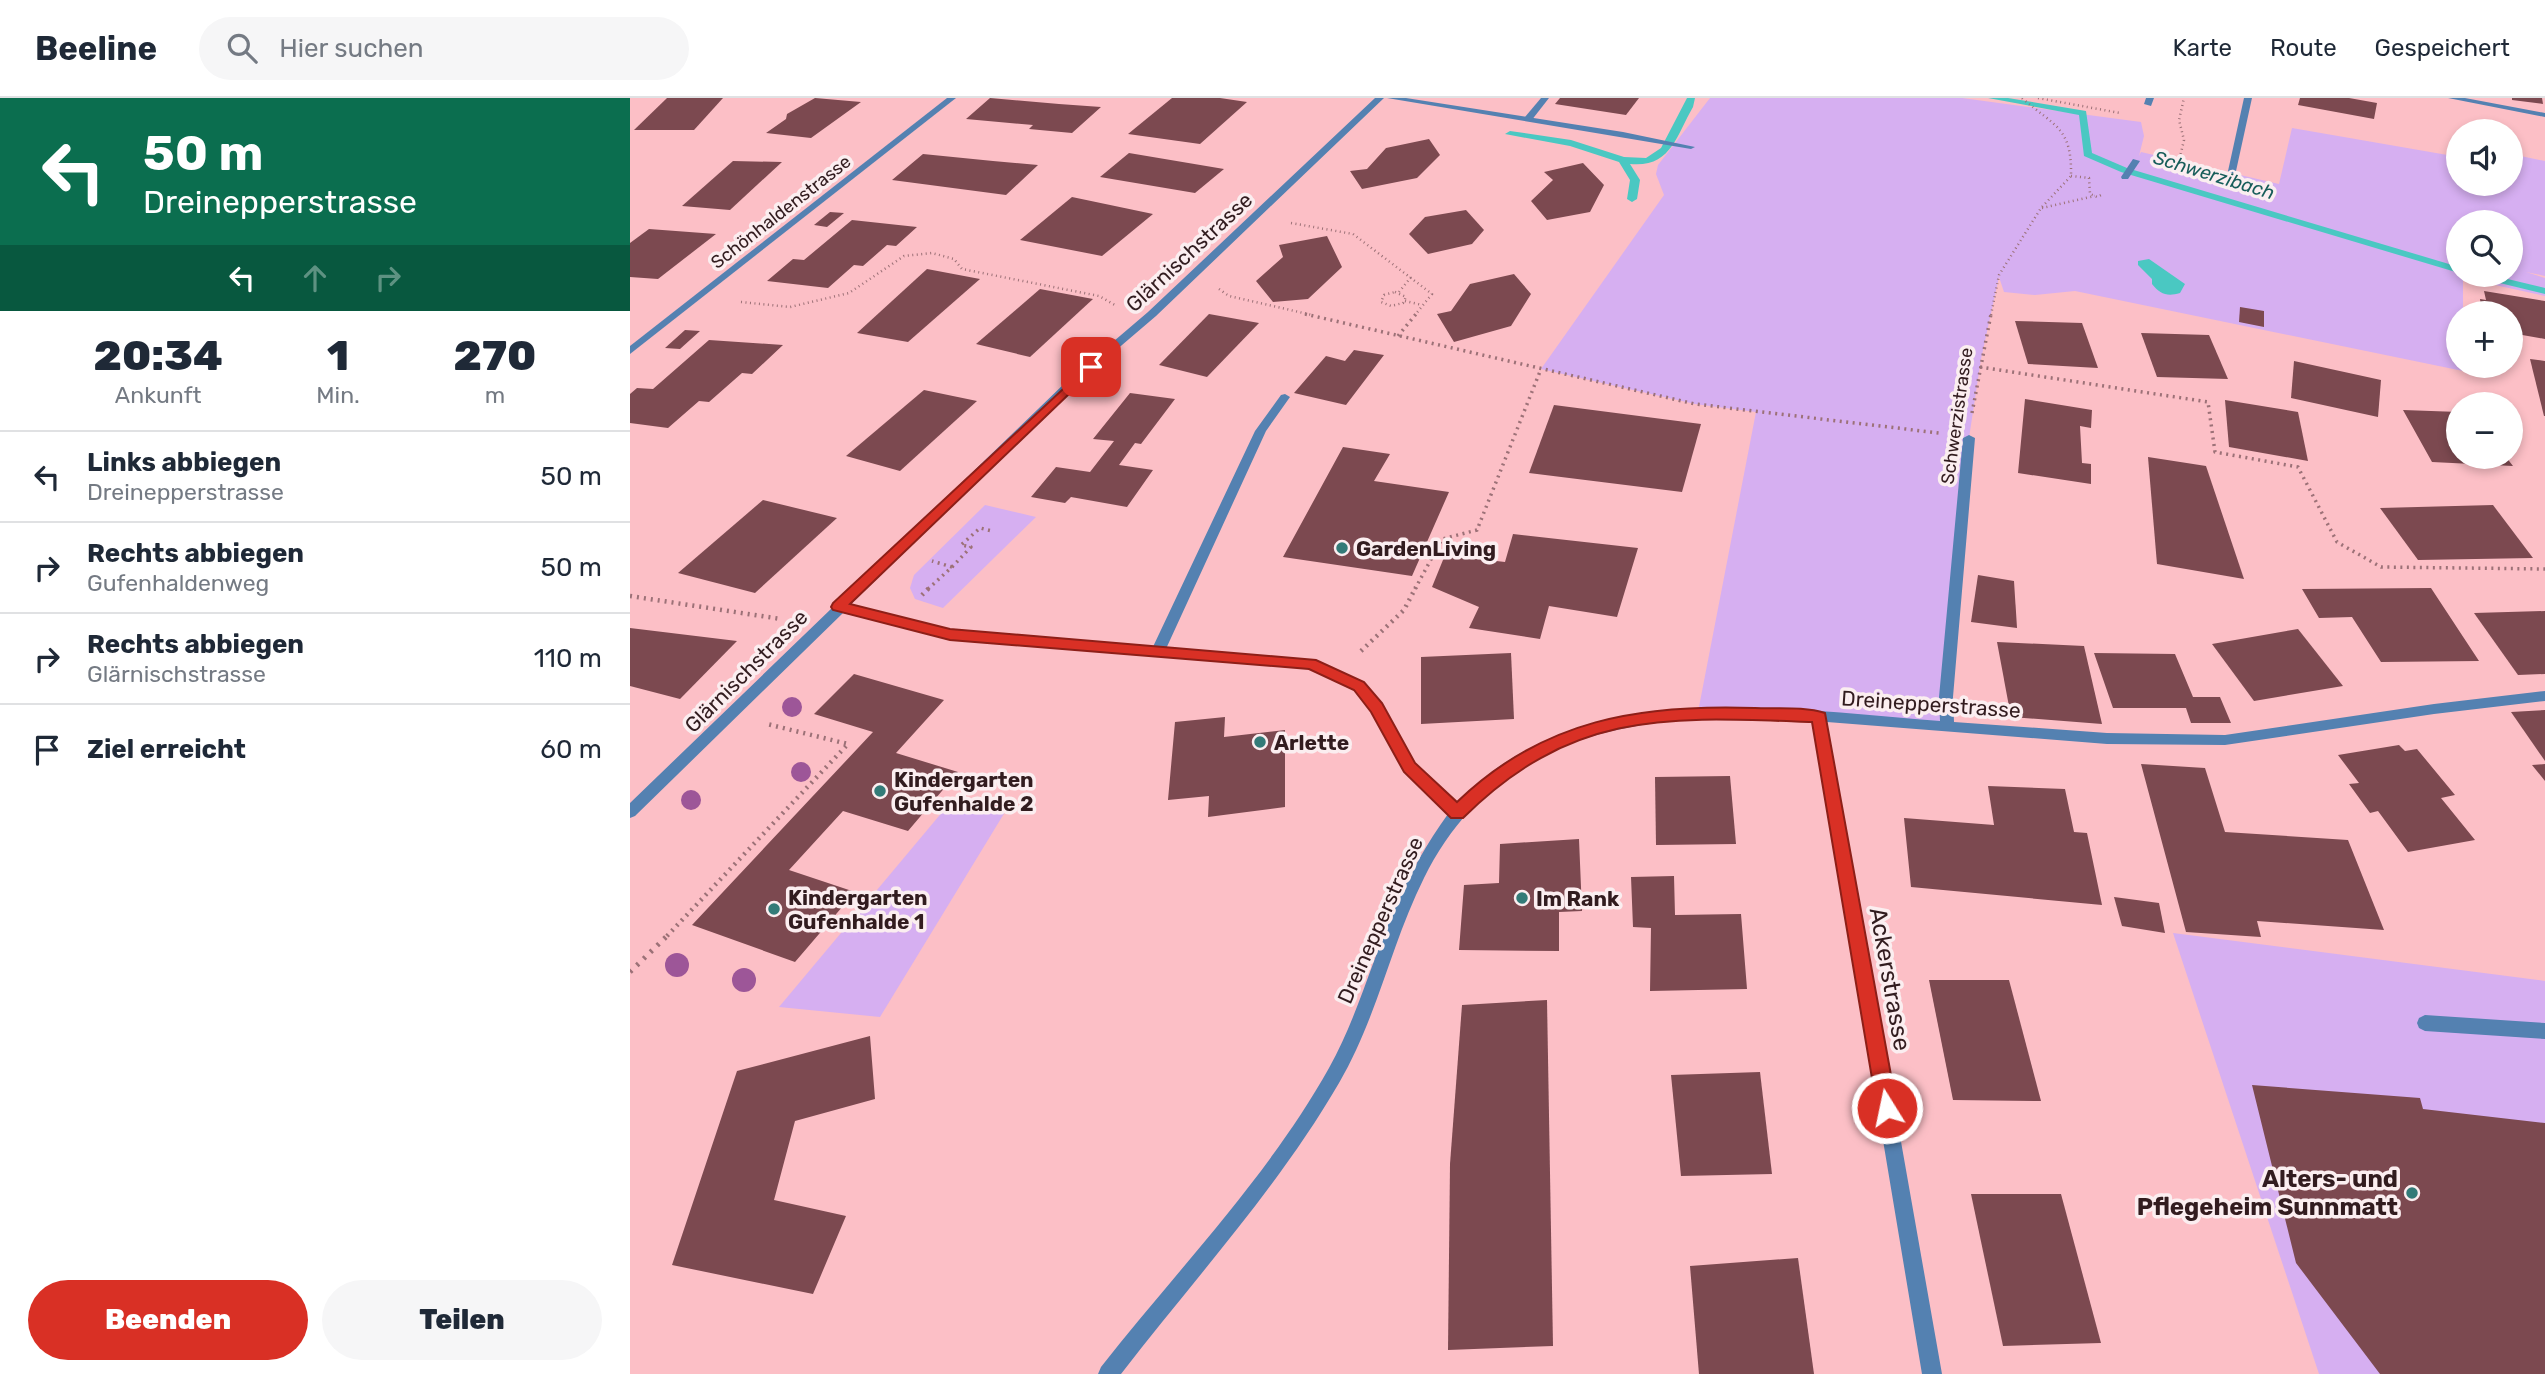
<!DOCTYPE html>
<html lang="de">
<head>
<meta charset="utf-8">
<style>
  :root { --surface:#fff; --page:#f6f6f7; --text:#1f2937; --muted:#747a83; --line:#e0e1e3; --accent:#d93025 }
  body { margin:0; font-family:Rubik,sans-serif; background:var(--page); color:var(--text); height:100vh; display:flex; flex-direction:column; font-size:26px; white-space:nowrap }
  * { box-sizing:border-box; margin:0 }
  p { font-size:23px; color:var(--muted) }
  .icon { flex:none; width:38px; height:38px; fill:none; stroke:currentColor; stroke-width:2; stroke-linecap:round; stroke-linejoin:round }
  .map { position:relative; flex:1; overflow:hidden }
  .details { display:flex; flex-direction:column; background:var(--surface); width:630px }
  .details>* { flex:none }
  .hud { background:#0b6e4f; color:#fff; overflow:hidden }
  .fabs { position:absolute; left:1816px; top:21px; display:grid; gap:14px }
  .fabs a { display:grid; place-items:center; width:77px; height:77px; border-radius:50%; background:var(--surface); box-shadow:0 4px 10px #0003; font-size:35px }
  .pin { position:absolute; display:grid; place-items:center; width:60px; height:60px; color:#fff; margin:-30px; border-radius:14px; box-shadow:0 4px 10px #0006 }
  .me { position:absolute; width:77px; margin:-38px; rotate:350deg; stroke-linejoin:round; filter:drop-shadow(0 0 5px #0008) }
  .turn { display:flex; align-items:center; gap:24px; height:147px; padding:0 28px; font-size:32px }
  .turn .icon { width:91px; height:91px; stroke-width:2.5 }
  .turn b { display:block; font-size:49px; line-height:60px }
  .lanes { display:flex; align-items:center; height:66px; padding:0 28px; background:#0003; justify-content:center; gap:35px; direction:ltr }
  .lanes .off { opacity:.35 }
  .eta { display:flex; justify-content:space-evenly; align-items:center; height:119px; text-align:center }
  .eta b { font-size:42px; font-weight:800; line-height:49px }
  .primary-button { display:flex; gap:14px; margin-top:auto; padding:14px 28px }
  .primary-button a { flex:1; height:80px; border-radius:42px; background:var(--accent); color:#fff; font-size:28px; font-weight:800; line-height:80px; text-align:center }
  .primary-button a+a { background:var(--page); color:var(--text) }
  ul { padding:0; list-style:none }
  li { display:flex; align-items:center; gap:21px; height:91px; padding:0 28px; border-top:2px solid var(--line) }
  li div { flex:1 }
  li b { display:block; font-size:26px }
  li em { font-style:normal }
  header { display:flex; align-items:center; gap:42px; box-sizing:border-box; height:98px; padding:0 35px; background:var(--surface); border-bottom:2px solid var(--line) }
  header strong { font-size:33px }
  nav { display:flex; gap:38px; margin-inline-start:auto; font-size:24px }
  .search { width:490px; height:63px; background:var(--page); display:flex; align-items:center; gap:18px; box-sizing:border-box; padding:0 24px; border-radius:38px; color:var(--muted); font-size:26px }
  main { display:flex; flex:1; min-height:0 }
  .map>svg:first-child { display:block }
</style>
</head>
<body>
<header>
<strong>Beeline</strong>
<div class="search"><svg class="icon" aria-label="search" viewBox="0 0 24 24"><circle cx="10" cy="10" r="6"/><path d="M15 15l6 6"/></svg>Hier suchen</div>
<nav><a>Karte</a><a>Route</a><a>Gespeichert</a></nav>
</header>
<main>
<section class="details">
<div class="hud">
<div class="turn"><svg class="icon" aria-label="left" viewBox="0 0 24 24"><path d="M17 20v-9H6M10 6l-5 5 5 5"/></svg><div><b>50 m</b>Dreinepperstrasse</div></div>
<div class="lanes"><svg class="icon" aria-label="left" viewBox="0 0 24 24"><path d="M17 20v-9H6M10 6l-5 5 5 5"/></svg><svg class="icon off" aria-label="ahead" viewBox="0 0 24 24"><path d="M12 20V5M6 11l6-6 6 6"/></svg><svg class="icon off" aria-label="right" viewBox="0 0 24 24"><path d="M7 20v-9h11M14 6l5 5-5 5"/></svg></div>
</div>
<div class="eta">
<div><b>20:34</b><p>Ankunft</p></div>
<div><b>1</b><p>Min.</p></div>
<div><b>270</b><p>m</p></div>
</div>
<ul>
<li><svg class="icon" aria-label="left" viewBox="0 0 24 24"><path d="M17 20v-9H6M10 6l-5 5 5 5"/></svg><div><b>Links abbiegen</b><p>Dreinepperstrasse</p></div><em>50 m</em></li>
<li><svg class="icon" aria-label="right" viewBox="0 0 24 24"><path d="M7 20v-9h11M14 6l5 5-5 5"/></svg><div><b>Rechts abbiegen</b><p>Gufenhaldenweg</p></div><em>50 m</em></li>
<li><svg class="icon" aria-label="right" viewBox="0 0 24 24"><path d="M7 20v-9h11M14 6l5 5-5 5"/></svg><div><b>Rechts abbiegen</b><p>Glärnischstrasse</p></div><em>110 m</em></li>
<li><svg class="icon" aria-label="arrive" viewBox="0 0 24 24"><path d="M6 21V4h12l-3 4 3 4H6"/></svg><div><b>Ziel erreicht</b></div><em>60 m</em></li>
</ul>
<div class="primary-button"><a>Beenden</a><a>Teilen</a></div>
</section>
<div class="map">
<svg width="1915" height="1276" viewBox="0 0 1915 1276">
  <rect width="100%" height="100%" fill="#fcbfc6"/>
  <g fill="#d6aff1" fill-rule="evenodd">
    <path d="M1080 0H1332L1511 24 1514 38 1509 58 1511 54 1649 86 1662 30 1829 59V86H1881V56L1915 63V178L1896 174 1915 180V198L1833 180V215H1829V268H1833V273L1445 193 1405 197 1374 194 1369 179 1351 261 1339 340 1317 629 1068 614 1126 314 1065 306 911 271 1034 97 1026 76 1028 67ZM1829 124H1881V177H1829Z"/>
    <path d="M355 407 406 419 313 510 285 501 280 490 284 477Z"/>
    <path d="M324 700 375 714 250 919 149 909Z"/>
    <path d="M1543 835 1915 883V1276H1689Z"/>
  </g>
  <path fill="#4ac8c2" d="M1519 161 1555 186 1550 195C1537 199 1530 196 1522 186V181L1508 167V163Z"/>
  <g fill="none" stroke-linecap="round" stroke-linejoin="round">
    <g fill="#4ac8c2" fill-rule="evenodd">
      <path d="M1057 0H1065L1063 9C1046 38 1041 70 1000 66L1010 82 1007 101 1002 104 997 101 1000 82 989 64 940 48 875 36 880 33 941 42 994 59 1016 60 1031 50Z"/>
      <path d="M1358 0H1378L1456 13 1462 55 1497 70 1829 169V175L1491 74 1454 58 1449 17Z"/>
      <path d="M1844 177H1861L1915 190V196L1845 179Z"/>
    </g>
  </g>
  <g fill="#7c4950">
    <path d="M37 0H93L64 32H4Z"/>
    <path d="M185 0 231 4 181 40 136 35 156 21 157 16Z"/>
    <path d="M360 0 429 6 471 9 442 35 399 31 403 27 336 21Z"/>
    <path d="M542 0H590L617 4 570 46 498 36Z"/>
    <path d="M930 0H1009L996 17 925 6Z"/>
    <path d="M1670 0H1719L1747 5 1744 21 1668 7Z"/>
    <path d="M1882 0H1912L1913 6 1882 2Z"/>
    <path d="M799 41 810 57 787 80 732 91 720 73 737 71 756 50Z"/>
    <path d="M499 55 594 71 565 95 470 79Z"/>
    <path d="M293 56 363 63 408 67 376 97 262 82Z"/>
    <path d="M103 63 152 64 100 112 52 108Z"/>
    <path d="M953 65 974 87 960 114 917 122 901 103 923 82 914 74Z"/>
    <path d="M442 99 523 116 472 158 390 142Z"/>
    <path d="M836 112 854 132 842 146 798 156 779 136 795 119Z"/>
    <path d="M200 114 214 115 197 129 184 127Z"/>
    <path d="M222 122 287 129 266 148 257 147 233 168 224 167 198 190 137 183 163 161 174 162Z"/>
    <path d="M19 131 86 136 28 181 0 179V145Z"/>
    <path d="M697 138 712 169 678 201 643 204 626 183 653 159 649 147Z"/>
    <path d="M297 171 350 181 278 244 227 235Z"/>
    <path d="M884 176 901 196 881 228 824 244 807 216 821 213 840 186Z"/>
    <path d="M410 191 463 201 400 259 346 246Z"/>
    <path d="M1854 193 1915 203V241L1881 235V215H1852L1850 201 1856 202Z"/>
    <path d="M1610 209 1634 213V229L1609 224Z"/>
    <path d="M579 216 629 225 577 279 529 267Z"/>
    <path d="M1385 223 1452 225 1468 270 1398 266Z"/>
    <path d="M55 232 70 233 50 251 35 250Z"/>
    <path d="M1511 235 1579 237 1598 281 1527 279Z"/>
    <path d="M79 242 153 247 122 276 112 275 79 304 69 303 38 330 0 325V296L7 290 23 291Z"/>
    <path d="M724 252 754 257 716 307 664 295 696 258 715 263Z"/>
    <path d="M1900 261 1915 263V318H1914Z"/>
    <path d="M1664 263 1751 282 1748 319 1661 300Z"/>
    <path d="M294 292 347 303 270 373 216 358Z"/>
    <path d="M500 295 545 301 511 346 505 345 489 367 523 372 497 409 441 399 435 405 401 399 426 369 460 374 484 343 463 341Z"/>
    <path d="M1395 301 1462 312 1461 330 1450 328 1452 365 1461 366V386L1388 375Z"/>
    <path d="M1595 302 1668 314 1678 363 1599 349Z"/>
    <path d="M924 307 1071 326 1052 394 899 375Z"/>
    <path d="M1773 312 1829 314V359H1876L1883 368 1802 364Z"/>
    <path d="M713 349 760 356 744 383 819 394 782 478 653 459Z"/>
    <path d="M1518 359 1576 368 1614 481 1527 466Z"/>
    <path d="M133 402 207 420 125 495 48 475Z"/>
    <path d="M1863 407 1903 460 1788 462 1750 410Z"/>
    <path d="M883 436 1008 450 987 519 919 508 910 541 839 530 849 509 802 489 815 457 875 464Z"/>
    <path d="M1348 477 1384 483 1387 530 1341 524Z"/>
    <path d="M1801 490 1849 563 1751 564 1722 519 1689 520 1672 491Z"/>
    <path d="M1915 513V576L1888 577 1844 515Z"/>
    <path d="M0 530 107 543 50 601 0 588Z"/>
    <path d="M1668 531 1713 588 1624 603 1582 546Z"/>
    <path d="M1367 544 1454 548 1472 626 1381 619Z"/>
    <path d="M881 555 884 621 791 626V559Z"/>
    <path d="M1464 555 1545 556 1563 599H1590L1601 625H1561L1556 610H1483Z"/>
    <path d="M224 576 314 602 266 655 328 674 278 733 213 713 159 772 225 794 165 864 62 827 243 634 184 616Z"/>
    <path d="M1915 612V663L1881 614Z"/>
    <path d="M595 619 594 639 655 632V709L578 719 579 698 538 702 545 624Z"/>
    <path d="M1769 647 1775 653 1787 651 1825 697 1811 700 1845 742 1778 754 1748 713 1740 715 1719 686 1729 685 1708 657Z"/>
    <path d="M1511 666 1575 670 1595 734 1718 742 1754 832 1627 823 1631 839 1556 834Z"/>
    <path d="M1915 666V683L1902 667Z"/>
    <path d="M1100 678 1106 746 1026 747 1025 679Z"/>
    <path d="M1358 688 1435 691 1444 734 1457 735 1472 807 1281 789 1274 720 1364 727Z"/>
    <path d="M949 741 952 813 929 814V853L829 852 834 787 869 785 870 746Z"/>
    <path d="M1044 778 1045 817 1111 816 1117 891 1020 893 1021 830 1003 829 1001 779Z"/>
    <path d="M1484 799 1529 805 1535 835 1492 828Z"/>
    <path d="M1299 882H1379L1411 1003 1323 1002Z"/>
    <path d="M917 902 923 1248 818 1252 820 1066 832 907Z"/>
    <path d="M240 938 245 1001 165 1023 144 1102 216 1118 183 1196 42 1167 107 973Z"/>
    <path d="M1130 974 1142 1076 1051 1078 1041 977Z"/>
    <path d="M1622 987 1790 1000 1793 1011 1915 1025V1276H1750L1666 1165Z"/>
    <path d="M1341 1096H1431L1471 1245 1373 1248Z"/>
    <path d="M1168 1160 1184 1276H1069L1060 1168Z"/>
  </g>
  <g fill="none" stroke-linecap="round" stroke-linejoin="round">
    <g stroke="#9c7177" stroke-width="2.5" stroke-dasharray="1 3.5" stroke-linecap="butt">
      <path d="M1392 0C1425 29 1442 29 1441 78"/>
      <path d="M1408 0 1490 15"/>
      <path d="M1535 60 1550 59 1554 42 1549 22 1554 0"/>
      <path d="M1441 78 1459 80 1460 96 1467 99 1473 96"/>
      <path d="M1412 110 1465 98"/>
      <path d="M661 125 723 136 802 196 785 217"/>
      <path d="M589 191 599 198 682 217"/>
      <path d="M765 194 776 199 773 205 761 208 751 204 754 197Z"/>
      <path d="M769 194 781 179"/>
      <path d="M775 203 792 207"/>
      <path d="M111 204 160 209 219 195 274 158 302 155 324 161 332 171 469 198 485 207"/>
      <path d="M1361 217 1369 177 1411 110 1441 78"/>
    </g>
    <g stroke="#9c7177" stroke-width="3.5" stroke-dasharray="2 4.5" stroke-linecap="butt">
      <path d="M675 216 1065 306 1309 335"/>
      <path d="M768 238 786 216"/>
      <path d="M1350 269 1578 304 1585 354 1668 369 1707 444 1751 469 1915 471"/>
      <path d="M1342 315 1361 216"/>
      <path d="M322 469 341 449 331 447 350 430 362 433"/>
      <path d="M298 491 322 469 302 463"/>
      <path d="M785 491 812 441 847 432 911 271"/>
    </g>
    <g stroke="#9c7177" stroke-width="4.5" stroke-dasharray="2 5" stroke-linecap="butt">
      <path d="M292 497 300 489"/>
      <path d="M0 498 151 521"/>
      <path d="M731 553 774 512 786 489"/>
      <path d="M37 838 218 646 137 626"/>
    </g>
    <path stroke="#9c7177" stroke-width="5" stroke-dasharray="2.5 7" stroke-linecap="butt" d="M0 874 39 836"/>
    <g fill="#5481b1" fill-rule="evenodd">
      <path d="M757 0H776L993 34 1065 49 1061 51Z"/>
      <path d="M1614 0H1622L1606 73 1602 76 1598 73Z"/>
      <path d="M1818 0H1835L1915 15V19Z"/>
      <path d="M1503 61 1510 63 1498 81H1492L1491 79Z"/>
      <path d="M655 296 660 299 636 333 535 553 528 558 523 556 521 553 625 333 651 297Z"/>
    </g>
    <g fill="#5481b1" fill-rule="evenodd">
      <path d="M911 0H919L901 23H895V19Z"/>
      <path d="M1795 917 1915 925V941L1795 933 1789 930 1787 925 1789 920Z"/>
    </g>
    <g fill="#5481b1" fill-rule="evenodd">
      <path d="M317 0H326L0 256V248Z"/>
      <path d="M745 0H754L526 218 444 288 220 507 320 531 686 562 734 584 751 606 785 665 828 706C840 695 853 680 867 670 992 583 1168 612 1310 623L1309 599 1333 340 1339 337 1345 340 1323 599 1324 624 1477 635 1595 637 1804 606 1915 593V603L1804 616 1595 647 1477 646 1197 624 1312 1276H1292L1183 623C1030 612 870 625 794 780 761 846 747 920 709 985 648 1090 565 1180 491 1276H468L471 1269C548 1171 638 1079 699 970 728 918 742 861 766 808 780 775 797 745 818 716L775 673 741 614 724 592 679 570 320 541 213 515 5 718 0 720V705L202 510 203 506 207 505 436 284 518 214Z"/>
      <path d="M1516 0H1524L1521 8 1514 6Z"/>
    </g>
  </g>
  <g fill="#9d5698">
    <circle cx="162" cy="609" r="10"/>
    <circle cx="171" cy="674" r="10"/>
    <circle cx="61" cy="702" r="10"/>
    <circle cx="47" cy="867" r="12"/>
    <circle cx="114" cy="882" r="12"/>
  </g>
  <path fill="#d93025" stroke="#8d1f18" stroke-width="2" d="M461 265 465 266V271L220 506 320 531 686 562 734 584 752 605 785 665 827 704C913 621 1011 606 1125 610 1147 611 1174 608 1195 615L1267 1010 1264 1017 1257 1020 1250 1017 1247 1010 1182 624C1039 619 943 611 833 720H821L774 674 741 614 724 592 679 571 320 542 203 512 201 509 203 505Z"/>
  <g fill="#337b78" stroke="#fbeef0" stroke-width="2.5">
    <circle cx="712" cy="450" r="7"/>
    <circle cx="630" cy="644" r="7"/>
    <circle cx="250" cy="693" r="7"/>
    <circle cx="892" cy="800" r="7"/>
    <circle cx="144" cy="811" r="7"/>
    <circle cx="1782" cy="1095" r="7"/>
  </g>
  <g text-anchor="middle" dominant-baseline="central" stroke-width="7" stroke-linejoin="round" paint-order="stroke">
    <g font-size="18" fill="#321c1f" stroke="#fbeef0">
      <text transform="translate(151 114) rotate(-38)">Schönhaldenstrasse</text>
      <text transform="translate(1327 318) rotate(-82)">Schwerzistrasse</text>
    </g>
    <g font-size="19" font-style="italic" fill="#175d5a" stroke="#fbeef0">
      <text transform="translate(1584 77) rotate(17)">Schwerzibach</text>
    </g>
    <g font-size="21" fill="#321c1f" stroke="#fbeef0">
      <text transform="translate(559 154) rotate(-43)">Glärnischstrasse</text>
      <text transform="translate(116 573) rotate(-45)">Glärnischstrasse</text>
      <text transform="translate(1301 606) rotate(4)">Dreinepperstrasse</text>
      <text transform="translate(750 822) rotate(-66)">Dreinepperstrasse</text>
    </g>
    <g font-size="21" font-weight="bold" fill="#321c1f" stroke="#fbeef0" text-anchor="start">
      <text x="726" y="450">GardenLiving</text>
      <text x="644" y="644">Arlette</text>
      <text x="264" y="681">Kindergarten<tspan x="264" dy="24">Gufenhalde 2</tspan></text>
      <text x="158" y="799">Kindergarten<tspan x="158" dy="24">Gufenhalde 1</tspan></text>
      <text x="906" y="800">Im Rank</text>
    </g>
    <g font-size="24" fill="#321c1f" stroke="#fbeef0">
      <text transform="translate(1260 881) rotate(80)">Ackerstrasse</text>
    </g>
    <g font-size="24" font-weight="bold" fill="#321c1f" stroke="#fbeef0" text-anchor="end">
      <text x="1768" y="1081">Alters- und<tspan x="1768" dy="28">Pflegeheim Sunnmatt</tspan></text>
    </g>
  </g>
</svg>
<div class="fabs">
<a><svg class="icon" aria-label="sound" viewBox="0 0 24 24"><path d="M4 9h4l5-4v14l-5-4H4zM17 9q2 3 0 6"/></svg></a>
<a><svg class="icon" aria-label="search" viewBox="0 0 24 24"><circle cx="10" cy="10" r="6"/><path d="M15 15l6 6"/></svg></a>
<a>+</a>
<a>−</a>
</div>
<div class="pin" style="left:461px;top:269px;background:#d93025"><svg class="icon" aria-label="arrive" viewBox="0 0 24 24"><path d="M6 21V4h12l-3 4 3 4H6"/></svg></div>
<svg class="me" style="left:1257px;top:1010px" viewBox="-20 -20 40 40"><circle r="17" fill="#d93025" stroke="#fff" stroke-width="3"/><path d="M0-11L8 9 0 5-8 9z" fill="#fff"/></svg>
</div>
</main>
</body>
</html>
